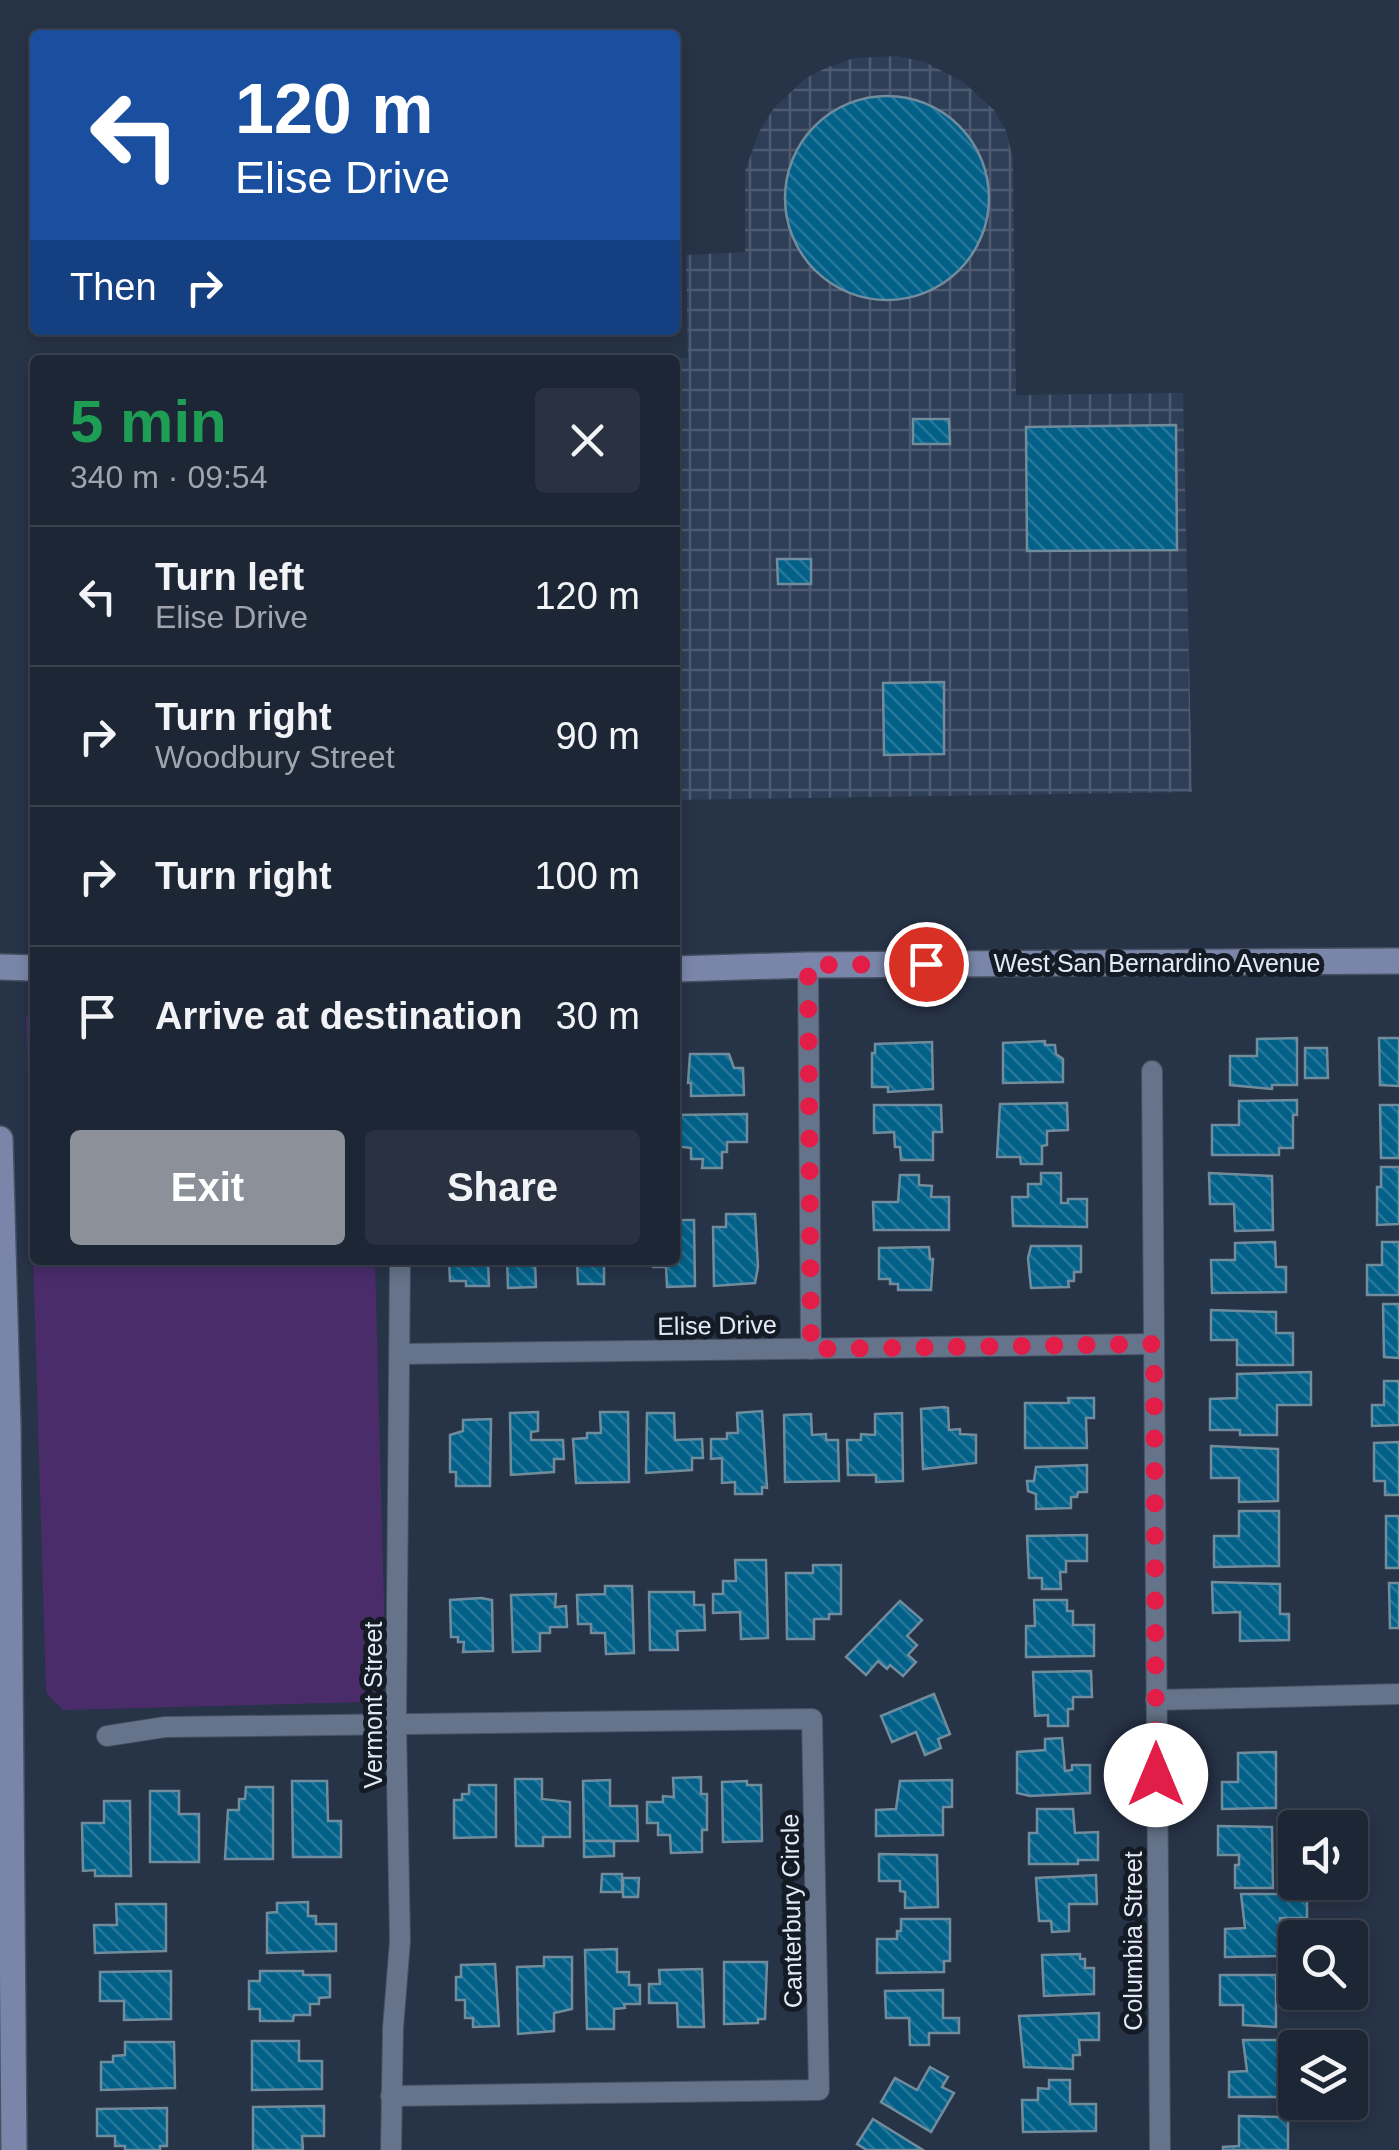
<!DOCTYPE html>
<html lang="en">
<head>
<meta charset="utf-8">
<style>
  :root { --surface:#1d2635; --page:#2a3241; --text:#f1f3f6; --muted:#a0a5ad; --line:#3b4350; --accent:#8c9099 }
  body { margin:0; font-family:Helvetica,sans-serif; background:var(--page); color:var(--text); height:100vh; display:flex; flex-direction:column; font-size:38px; white-space:nowrap }
  * { box-sizing:border-box; margin:0 }
  p { font-size:32px; color:var(--muted) }
  .icon { flex:none; width:55px; height:55px; fill:none; stroke:currentColor; stroke-width:2; stroke-linecap:round; stroke-linejoin:round }
  .map { position:relative; flex:1; overflow:hidden }
  .panel { position:absolute; left:30px; top:355px; width:650px; height:910px; display:flex; flex-direction:column; background:var(--surface); border-radius:10px; box-shadow:0 5px 15px #0003,0 0 0 2px var(--line) }
  .panel>* { flex:none }
  .top-card { position:absolute; left:30px; top:30px; width:650px; height:305px; border-radius:10px; box-shadow:0 5px 15px #0003,0 0 0 2px var(--line); background:#1a4fa0; color:#fff; overflow:hidden }
  .buttons { position:absolute; left:1278px; top:1810px; display:grid; gap:20px }
  .buttons a { display:grid; place-items:center; width:90px; height:90px; border-radius:10px; background:var(--surface); box-shadow:0 5px 15px #0003,0 0 0 2px var(--line); font-size:50px }
  .pin { position:absolute; display:grid; place-items:center; width:85px; height:85px; color:#fff; margin:-42px; border:5px solid #fff; border-radius:50%; box-shadow:0 2px 10px #0007 }
  .me { position:absolute; width:110px; margin:-55px; rotate:0deg; stroke-linejoin:round; filter:drop-shadow(0 0 8px #0008) }
  .turn { display:flex; align-items:center; gap:35px; height:210px; padding:0 40px; font-size:45px }
  .turn .icon { width:130px; height:130px; stroke-width:2.5 }
  .turn b { display:block; font-size:70px; line-height:85px }
  .then { display:flex; align-items:center; height:95px; padding:0 40px; background:#0003; gap:20px; font-size:38px }
  .round { display:grid; place-items:center; flex:none; width:105px; height:105px; border-radius:10px; background:var(--page) }
  .headline { display:flex; align-items:center; justify-content:space-between; height:170px; padding:0 40px }
  h1 { font-size:60px; font-weight:800; line-height:75px; color:#1e9e55 }
  .action { display:flex; gap:20px; margin-top:auto; padding:20px 40px }
  .action a { flex:1; height:115px; border-radius:10px; background:var(--accent); color:#fff; font-size:40px; font-weight:800; line-height:115px; text-align:center }
  .action a+a { background:var(--page); color:var(--text) }
  ul { padding:0; list-style:none }
  li { display:flex; align-items:center; gap:30px; height:140px; padding:0 40px; border-top:2px solid var(--line) }
  li div { flex:1 }
  li b { display:block; font-size:38px }
  li em { font-style:normal }
  .map>svg:first-child { display:block }
</style>
</head>
<body>
<div class="map">
<svg width="1399" height="2150" viewBox="0 0 1399 2150">
  <defs>
    <pattern id="industrial-grid" width="8" height="8" patternUnits="userSpaceOnUse" patternTransform="scale(2.5)"><rect width="8" height="8" fill="#2f3e57"/><path d="M0 4h8M4 0v8" fill="none" stroke="#4d5a70"/></pattern>
    <pattern id="building-back-hatch" width="6" height="6" patternUnits="userSpaceOnUse" patternTransform="scale(2.5)"><rect width="6" height="6" fill="#036189"/><path d="M-1 5l2 2M0 0l6 6M5-1l2 2" fill="none" stroke="#27789a"/></pattern>
  </defs>
  <rect width="100%" height="100%" fill="#273347"/>
  <path fill="url(#industrial-grid)" d="M898 56 925 62 963 82 994 110 1006 131 1013 159 1016 395 1183 393 1192 792 675 800V360H511L688 358 686 255 745 252V171L760 130 774 108 806 78 828 67 854 58Z"/>
  <path fill="#4a2c6b" d="M35 1011V1260H375L386 1680 367 1702 63 1710 46 1693 26 1018Z"/>
  <g fill="url(#building-back-hatch)" stroke="#718c9c" stroke-width="2.5">
    <circle cx="887" cy="198" r="102"/>
    <path d="M913 419H949L950 444H913Z"/>
    <path d="M1176 425 1177 550 1027 551 1026 427Z"/>
    <path d="M777 559H811V584H778Z"/>
    <path d="M944 682V754L884 755 883 683Z"/>
    <path d="M1297 1038V1085H1272V1089L1230 1085V1056H1257V1039Z"/>
    <path d="M1379 1038H1399V1086L1380 1085Z"/>
    <path d="M1045 1041V1045H1055L1056 1054 1063 1059V1082L1003 1083V1043Z"/>
    <path d="M932 1042 933 1089 888 1092V1087H872V1053H875V1044Z"/>
    <path d="M1305 1048H1327L1328 1078H1305Z"/>
    <path d="M690 1054H729L734 1068H743L744 1095 691 1096V1083H688Z"/>
    <path d="M1297 1100V1115H1293V1148H1279V1155H1212V1125H1239V1101Z"/>
    <path d="M1067 1103 1068 1130 1047 1131V1145L1042 1146V1164H1021L1020 1157H997L1000 1104Z"/>
    <path d="M874 1105H941L942 1132H933V1160H901L900 1147H895L894 1132 874 1133Z"/>
    <path d="M1380 1105H1399V1158H1381Z"/>
    <path d="M747 1114V1142H727V1152H722V1168H702L703 1159H691V1148L675 1146V1115Z"/>
    <path d="M1381 1167H1399V1224L1377 1225V1187H1381Z"/>
    <path d="M1041 1173H1061V1203H1068V1199H1087V1227L1013 1226 1012 1197H1028V1184H1041Z"/>
    <path d="M1209 1173 1272 1176 1273 1230 1235 1231 1234 1204H1210Z"/>
    <path d="M900 1175H919V1185L932 1186 931 1197H949V1230H874L873 1202H898Z"/>
    <path d="M726 1214H755L758 1267 755 1283 714 1286 713 1227H726Z"/>
    <path d="M675 1220H694L695 1286 667 1287 666 1267H653V1262H639L675 1260Z"/>
    <path d="M1275 1242 1276 1267H1286V1292L1212 1293 1211 1260H1235V1243Z"/>
    <path d="M1382 1242H1399V1295H1367V1265H1382Z"/>
    <path d="M1031 1246H1081V1272H1074V1281H1068L1069 1287 1031 1288 1028 1258Z"/>
    <path d="M929 1247 930 1259H933L931 1290H898V1284H890V1279H879V1248Z"/>
    <path d="M449 1260H488L489 1286H466V1281H450Z"/>
    <path d="M507 1260H564V1262L535 1263 536 1287 508 1288Z"/>
    <path d="M577 1260H615V1263H604V1284H578Z"/>
    <path d="M1383 1304H1399V1358L1384 1357Z"/>
    <path d="M1211 1310 1276 1312V1333H1293V1365H1237V1340H1211Z"/>
    <path d="M1311 1372V1405H1277V1435H1240V1430H1210V1399L1237 1398V1374Z"/>
    <path d="M1384 1381H1399V1425L1372 1426V1405H1384Z"/>
    <path d="M1068 1398H1094V1418H1086L1087 1448H1025V1403H1069Z"/>
    <path d="M944 1407 948 1408 949 1430 960 1429V1434L976 1435V1463L923 1469 921 1409Z"/>
    <path d="M762 1411 767 1488 762 1487V1494H735V1482L722 1483V1458L711 1459V1439H727V1433H738L737 1413Z"/>
    <path d="M538 1412V1431L531 1432V1440H563L564 1459H554V1472L511 1475 510 1413Z"/>
    <path d="M600 1412H628L629 1482 576 1483 573 1439 587 1438V1433H601Z"/>
    <path d="M647 1413H674L675 1440 702 1439 703 1458H692V1470L646 1473Z"/>
    <path d="M902 1413 903 1481 876 1482V1475H848L847 1440H861V1434L875 1435V1414Z"/>
    <path d="M811 1414 812 1435 826 1434V1440H838L839 1481 785 1482 784 1415Z"/>
    <path d="M491 1419 490 1486H456V1472H450V1435L463 1431V1420Z"/>
    <path d="M1399 1442V1495H1385V1481H1374V1443Z"/>
    <path d="M1211 1446 1278 1449V1501L1239 1502V1478H1211Z"/>
    <path d="M1087 1465V1492H1078L1077 1497H1071V1508L1036 1509V1494L1028 1491 1027 1481H1034L1036 1467Z"/>
    <path d="M1239 1511H1279V1566L1214 1567V1536H1239Z"/>
    <rect x="1386" y="1516" width="13" height="52"/>
    <path d="M1087 1535V1561H1066V1572H1060L1061 1589H1042V1578H1029L1027 1536Z"/>
    <path d="M735 1560H766L768 1638 741 1639 740 1612 713 1613V1594H723V1581H736Z"/>
    <path d="M813 1565H841V1614H829V1619H814V1639H787L786 1573H813Z"/>
    <path d="M1212 1582 1280 1584V1614H1289V1640L1240 1641V1612L1213 1613Z"/>
    <path d="M1389 1583H1399V1628H1390Z"/>
    <path d="M605 1586H632L634 1653 606 1654 605 1633H591V1624H578L577 1595 605 1594Z"/>
    <path d="M649 1592H694V1605H704L705 1630 677 1631 678 1650H650Z"/>
    <path d="M556 1594 555 1607 566 1606 567 1627H550V1633H540V1651L513 1652 511 1595Z"/>
    <path d="M481 1598 492 1600 493 1651 463 1652 464 1642H458V1637H451L450 1600Z"/>
    <path d="M1034 1600H1067V1611H1073V1625H1094V1656L1026 1657V1626H1035Z"/>
    <path d="M900 1601 922 1620 907 1636 917 1645 908 1655 916 1662 903 1676 890 1665 887 1669 878 1661 866 1675 846 1657Z"/>
    <path d="M1091 1671 1092 1697H1073V1709H1068V1726H1048V1715L1035 1716 1033 1672Z"/>
    <path d="M934 1694 950 1734 938 1739 941 1748 925 1755 916 1732 892 1742 881 1716Z"/>
    <path d="M1062 1738 1065 1771 1072 1770V1765H1090V1793L1030 1796 1017 1793V1752L1045 1750V1739Z"/>
    <path d="M1276 1752V1808L1222 1809V1782H1238V1753Z"/>
    <path d="M701 1777V1794H707V1830H702V1852L671 1853 670 1835H658V1823H647V1802H663V1796L674 1797 673 1778Z"/>
    <path d="M515 1779H542V1799L570 1802V1837H543V1846H516Z"/>
    <path d="M610 1780V1806H637L638 1841H584L583 1781Z"/>
    <path d="M952 1780V1807H943V1835L876 1836V1810L896 1809 900 1781Z"/>
    <path d="M292 1781H327L328 1821H341V1857H293Z"/>
    <path d="M747 1781V1785H761L762 1841 723 1842 722 1782Z"/>
    <path d="M469 1785H496V1837L454 1838V1800H462V1794H469Z"/>
    <path d="M246 1787H273V1859H225L228 1810H239V1799H245Z"/>
    <path d="M150 1791H179V1814H199V1862H150Z"/>
    <path d="M104 1801H130L131 1876H95V1870L83 1871 82 1823H104Z"/>
    <path d="M1037 1809H1073L1075 1833 1098 1832V1860H1078V1864H1029V1833H1037Z"/>
    <path d="M1218 1826 1272 1827 1273 1888H1235V1865H1239V1855H1218Z"/>
    <path d="M584 1841H614V1856L584 1857Z"/>
    <path d="M879 1854 937 1855 938 1907 905 1908V1892L900 1891V1881H879Z"/>
    <path d="M602 1874H622V1892H601Z"/>
    <path d="M1096 1875 1097 1904H1069V1931L1052 1932 1051 1921H1039L1036 1878Z"/>
    <path d="M623 1878H639L638 1897H623Z"/>
    <path d="M1241 1894H1307V1918H1280V1956L1225 1957V1929L1245 1928Z"/>
    <path d="M308 1902V1916H316V1924H336V1951L267 1953V1913L277 1912V1903Z"/>
    <path d="M116 1904H166V1951L95 1953 94 1925H117Z"/>
    <path d="M901 1919H950V1961H944V1972L877 1973V1939H897V1931H901Z"/>
    <path d="M617 1949V1972H629V1985H640V2004H624L625 2008 614 2009V2029H587L585 1950Z"/>
    <path d="M1080 1954V1959H1085V1968H1094V1994L1044 1996 1042 1955Z"/>
    <path d="M544 1957H572V2009L554 2013V2031L518 2034 517 1967 544 1966Z"/>
    <path d="M724 1962H767L765 2019H758V2023L724 2024Z"/>
    <path d="M495 1964 499 2026 473 2027V2018H465V2000H456V1977H461V1965Z"/>
    <path d="M702 1969 704 2027H678L677 2003H649V1984H660L659 1970Z"/>
    <path d="M171 1971V2019L124 2020V2001H100V1972Z"/>
    <path d="M260 1971H303V1975H330V1997L319 1998V2004H310V2015H294L293 2021H260V2009H249V1981H260Z"/>
    <path d="M1220 1975H1276V2027L1243 2025V2005H1220Z"/>
    <path d="M943 1990V2018H959V2033H929V2045H910L909 2018H886L885 1991Z"/>
    <path d="M1099 2013V2040H1079L1080 2055H1073V2069L1024 2067 1019 2016Z"/>
    <path d="M1243 2040H1292L1293 2097H1229V2072L1247 2071Z"/>
    <path d="M252 2041H299V2061H322V2089L252 2090Z"/>
    <path d="M125 2042H174L175 2088 101 2090V2062H113V2056L125 2055Z"/>
    <path d="M930 2067 948 2077 942 2087 954 2093 931 2132 881 2102 895 2078 917 2090Z"/>
    <path d="M1049 2080H1070V2104H1096V2131L1023 2132 1022 2100H1038V2088L1049 2089Z"/>
    <path d="M324 2106V2136H302L303 2150H253V2107Z"/>
    <path d="M167 2108V2146H160V2150H125V2146H115V2136H97V2109Z"/>
    <path d="M1239 2116 1288 2117V2150H1223V2147L1239 2146Z"/>
    <path d="M873 2119 923 2150H867L857 2144Z"/>
  </g>
  <g fill="none" stroke-linecap="round" stroke-linejoin="round">
    <defs>
      <g id="street">
        <path d="M808 965 811 1349"/>
        <path d="M1152 1071 1160 2150"/>
        <path d="M401 1354 1153 1344"/>
        <path d="M1156 1700 1399 1694"/>
        <path d="M107 1736 165 1727 812 1719 819 2090 391 2096"/>
        <path d="M391 2150 393 2028 400 1941 396 1723 400 1260"/>
      </g>
      <g id="secondary">
        <path d="M0 967 35 968"/>
        <path d="M675 969 808 965 1399 961"/>
        <path d="M0 1139 8 1428 14 2150"/>
      </g>
    </defs>
    <use href="#street" stroke="#465162" stroke-width="22"/>
    <use href="#secondary" stroke="#465162" stroke-width="28"/>
    <use href="#street" stroke="#65748a" stroke-width="20"/>
    <use href="#secondary" stroke="#7a86a9" stroke-width="25"/>
  </g>
  <g fill="none" stroke-linecap="round" stroke-linejoin="round">
    <path stroke="#e11d48" stroke-width="18" stroke-dasharray="0 32.4" d="M926 964 808 965 811 1349 1154 1344 1156 1775"/>
  </g>
  <g text-anchor="middle" dominant-baseline="central" stroke-width="10" stroke-linejoin="round" paint-order="stroke">
    <g font-size="25" fill="#e2eaf7" stroke="#151b24">
      <text x="1157" y="963">West San Bernardino Avenue</text>
      <text transform="translate(717 1325) rotate(-1)">Elise Drive</text>
      <text transform="translate(373 1705) rotate(-90)">Vermont Street</text>
      <text transform="translate(791 1911) rotate(-91)">Canterbury Circle</text>
      <text transform="translate(1133 1941) rotate(-90)">Columbia Street</text>
    </g>
  </g>
</svg>
<div class="buttons">
<a><svg class="icon" aria-label="sound" viewBox="0 0 24 24"><path d="M4 9h4l5-4v14l-5-4H4zM17 9q2 3 0 6"/></svg></a>
<a><svg class="icon" aria-label="search" viewBox="0 0 24 24"><circle cx="10" cy="10" r="6"/><path d="M15 15l6 6"/></svg></a>
<a><svg class="icon" aria-label="layers" viewBox="0 0 24 24"><path d="M12 4l9 5-9 5-9-5zM3 14l9 5 9-5"/></svg></a>
</div>
<div class="pin" style="left:926px;top:964px;background:#d93025"><svg class="icon" aria-label="arrive" viewBox="0 0 24 24"><path d="M6 21V4h12l-3 4 3 4H6"/></svg></div>
<svg class="me" style="left:1156px;top:1775px" viewBox="-20 -20 40 40"><circle r="19" fill="#fff"/><path d="M0-13L10 11 0 6-10 11z" fill="#e11d48"/></svg>
<div class="top-card">
<div class="turn"><svg class="icon" aria-label="left" viewBox="0 0 24 24"><path d="M17 20v-9H6M10 6l-5 5 5 5"/></svg><div><b>120 m</b>Elise Drive</div></div>
<div class="then">Then<svg class="icon" aria-label="right" viewBox="0 0 24 24"><path d="M7 20v-9h11M14 6l5 5-5 5"/></svg></div>
</div>
<section class="panel">
<div class="headline"><div><h1>5 min</h1><p>340 m · 09:54</p></div><a class="round"><svg class="icon" aria-label="close" viewBox="0 0 24 24"><path d="M6 6l12 12M18 6L6 18"/></svg></a></div>
<ul>
<li><svg class="icon" aria-label="left" viewBox="0 0 24 24"><path d="M17 20v-9H6M10 6l-5 5 5 5"/></svg><div><b>Turn left</b><p>Elise Drive</p></div><em>120 m</em></li>
<li><svg class="icon" aria-label="right" viewBox="0 0 24 24"><path d="M7 20v-9h11M14 6l5 5-5 5"/></svg><div><b>Turn right</b><p>Woodbury Street</p></div><em>90 m</em></li>
<li><svg class="icon" aria-label="right" viewBox="0 0 24 24"><path d="M7 20v-9h11M14 6l5 5-5 5"/></svg><div><b>Turn right</b></div><em>100 m</em></li>
<li><svg class="icon" aria-label="arrive" viewBox="0 0 24 24"><path d="M6 21V4h12l-3 4 3 4H6"/></svg><div><b>Arrive at destination</b></div><em>30 m</em></li>
</ul>
<div class="action"><a>Exit</a><a>Share</a></div>
</section>
</div>
</body>
</html>
